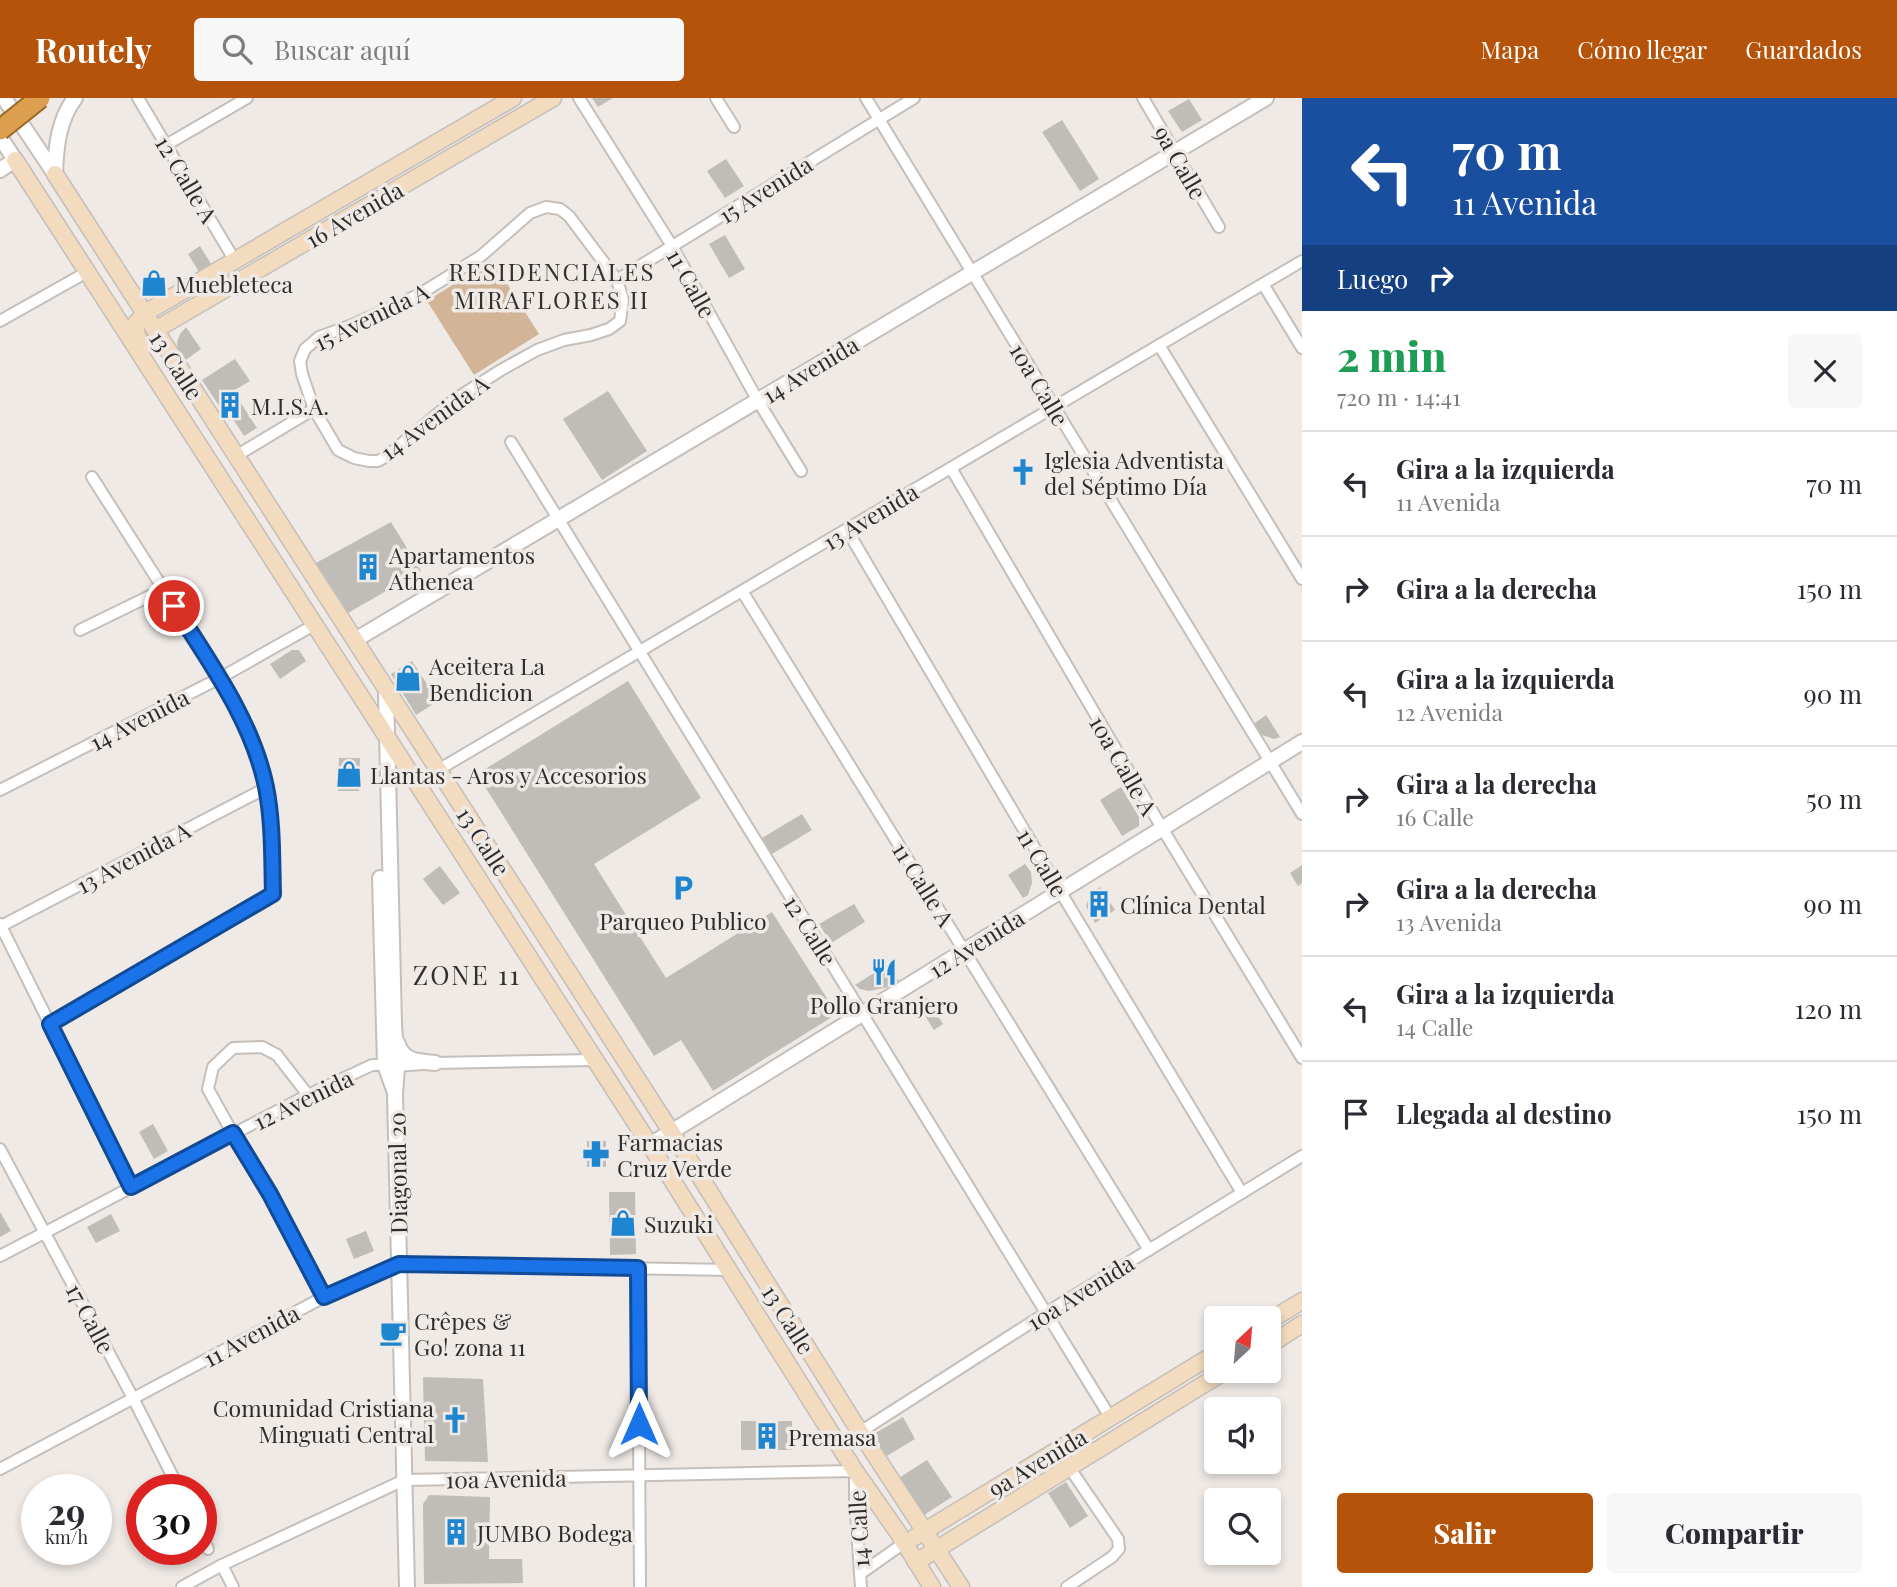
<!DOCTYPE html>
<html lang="es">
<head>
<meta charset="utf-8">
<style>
  :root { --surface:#fff; --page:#f7f7f7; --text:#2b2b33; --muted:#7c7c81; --line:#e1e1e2; --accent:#b45309 }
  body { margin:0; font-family:"Playfair Display",serif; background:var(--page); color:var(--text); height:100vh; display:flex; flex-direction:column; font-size:26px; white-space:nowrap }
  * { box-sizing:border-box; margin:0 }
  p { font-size:23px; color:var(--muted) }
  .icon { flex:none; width:38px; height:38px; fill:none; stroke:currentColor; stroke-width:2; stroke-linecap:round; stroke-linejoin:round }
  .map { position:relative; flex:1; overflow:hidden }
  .sheet { display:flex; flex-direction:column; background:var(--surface); width:595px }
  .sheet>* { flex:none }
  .guide { background:#1a4fa0; color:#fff; overflow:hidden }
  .needle { width:46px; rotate:26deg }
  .tools { position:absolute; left:1204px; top:1208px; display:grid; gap:14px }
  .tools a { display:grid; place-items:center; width:77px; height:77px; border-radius:7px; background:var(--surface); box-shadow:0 4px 10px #0003; font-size:35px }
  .speed { position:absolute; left:21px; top:1376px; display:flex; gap:14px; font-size:35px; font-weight:700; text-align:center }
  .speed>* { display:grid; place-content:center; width:91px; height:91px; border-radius:50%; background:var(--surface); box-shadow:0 4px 10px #0003; line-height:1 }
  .speed small { font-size:18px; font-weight:400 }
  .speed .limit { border:10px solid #d22; background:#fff; color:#111 }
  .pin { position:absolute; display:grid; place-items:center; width:60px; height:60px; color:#fff; margin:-30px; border:4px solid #fff; border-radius:50%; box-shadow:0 2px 7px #0007 }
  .me { position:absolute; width:77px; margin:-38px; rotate:0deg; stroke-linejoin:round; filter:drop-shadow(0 0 5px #0008) }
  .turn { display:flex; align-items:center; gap:24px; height:147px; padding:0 35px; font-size:32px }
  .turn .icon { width:91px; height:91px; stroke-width:2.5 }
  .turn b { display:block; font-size:49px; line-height:60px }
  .then { display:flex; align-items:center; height:66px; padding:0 35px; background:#0003; gap:14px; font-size:26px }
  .round { display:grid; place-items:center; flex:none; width:74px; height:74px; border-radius:7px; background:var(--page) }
  .headline { display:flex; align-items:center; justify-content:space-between; height:119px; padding:0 35px }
  h1 { font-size:42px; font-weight:800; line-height:52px; color:#1e9e55 }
  .action { display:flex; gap:14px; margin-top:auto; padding:14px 35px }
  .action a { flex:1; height:80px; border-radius:7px; background:var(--accent); color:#fff; font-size:28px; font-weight:800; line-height:80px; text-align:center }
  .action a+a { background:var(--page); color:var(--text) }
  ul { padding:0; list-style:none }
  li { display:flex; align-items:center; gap:21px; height:105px; padding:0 35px; border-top:2px solid var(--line) }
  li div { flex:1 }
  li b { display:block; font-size:26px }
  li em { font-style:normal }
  header { display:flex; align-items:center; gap:42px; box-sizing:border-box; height:98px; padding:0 35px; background:var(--accent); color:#fff }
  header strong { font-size:33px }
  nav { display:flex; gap:38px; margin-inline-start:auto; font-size:24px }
  .search { width:490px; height:63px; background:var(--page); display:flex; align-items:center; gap:18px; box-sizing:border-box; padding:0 24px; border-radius:7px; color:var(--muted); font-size:26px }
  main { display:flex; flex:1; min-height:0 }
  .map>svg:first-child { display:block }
</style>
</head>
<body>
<header>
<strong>Routely</strong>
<div class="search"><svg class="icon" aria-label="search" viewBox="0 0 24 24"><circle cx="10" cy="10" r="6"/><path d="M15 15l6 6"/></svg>Buscar aquí</div>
<nav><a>Mapa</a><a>Cómo llegar</a><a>Guardados</a></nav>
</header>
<main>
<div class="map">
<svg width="1302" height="1489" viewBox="0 0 1302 1489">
  <rect width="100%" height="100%" fill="#efeae6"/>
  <path fill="#d2b599" d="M492 162 539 236 474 277 427 203Z"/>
  <g fill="#c0bcb8">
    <path d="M592 0H613L598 9Z"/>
    <path d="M1189 1 1202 22 1182 34 1168 13Z"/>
    <path d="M1062 22 1099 81 1080 93 1042 34Z"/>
    <path d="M726 61 744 88 725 100 707 73Z"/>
    <path d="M725 137 745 171 729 180 709 146Z"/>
    <path d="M200 148 211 166 199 174 188 156Z"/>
    <path d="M157 179 167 194 159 199H145L140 196 137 192Z"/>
    <path d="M186 229 201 251 183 264 179 257 177 244 180 236Z"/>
    <path d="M235 261 250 283 233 293 257 330 244 338 233 321 229 323 202 282Z"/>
    <path d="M608 293 647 353 602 382 563 321Z"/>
    <path d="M391 424 421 473 348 515 316 465Z"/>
    <path d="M292 552H299L306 563 280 581 270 566Z"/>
    <path d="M412 563 438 603 416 617 391 576Z"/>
    <path d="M628 583 701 700 594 766 666 880 772 814 837 916 713 993 681 942 654 958 477 676Z"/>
    <path d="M1266 617 1280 639 1274 641 1262 637 1252 627Z"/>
    <path d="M339 660H360L359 693H338Z"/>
    <path d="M1121 689 1139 719V728L1122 738 1100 702Z"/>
    <path d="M802 716 812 732 772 756 762 740Z"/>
    <path d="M1025 766 1031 774 1032 785 1028 797 1023 800 1008 777Z"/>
    <path d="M1302 767V785L1298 788 1290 775Z"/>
    <path d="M440 768 460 795 443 807 423 781Z"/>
    <path d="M1100 789 1115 812 1095 825 1086 808 1091 795Z"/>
    <path d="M854 806 865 824 831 845 819 826Z"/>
    <path d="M888 866 899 883 889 889 869 893 860 891 855 887Z"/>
    <path d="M924 896 943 926 934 932 915 902Z"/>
    <path d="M153 1026 168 1053 154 1061 139 1034Z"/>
    <rect x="587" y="1043" width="19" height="26"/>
    <path d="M609 1094H635L636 1156 610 1157Z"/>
    <path d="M0 1114 11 1133 0 1139Z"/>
    <path d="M111 1116 120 1133 96 1145 87 1129Z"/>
    <path d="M366 1133 374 1153 354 1161 346 1141Z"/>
    <path d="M423 1279 483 1281 488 1364 425 1363Z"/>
    <path d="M903 1319 915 1341 885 1359 872 1337Z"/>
    <rect x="741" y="1323" width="51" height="29"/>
    <path d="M927 1362 952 1399 924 1417 899 1380Z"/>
    <path d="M1066 1384 1088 1418 1070 1430 1048 1395Z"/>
    <path d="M429 1397 490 1399 489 1461H522L523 1485 424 1486 423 1406Z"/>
  </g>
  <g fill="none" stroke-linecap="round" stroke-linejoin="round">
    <defs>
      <g id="minor">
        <path d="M138 0 235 163"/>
        <path d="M579 0 672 148 758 303 801 373"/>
        <path d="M716 0 734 29"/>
        <path d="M866 0 1302 716"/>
        <path d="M1143 0 1219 129"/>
        <path d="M166 47 247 0"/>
        <path d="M546 109 560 111 569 118 617 182 623 202 620 223 609 231 591 237 564 242 537 252 501 272 454 302 387 358 378 363H369L354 360 338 352 314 311 302 276 300 263 305 251 319 239 352 227 420 196 481 158 530 115Z"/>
        <path d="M617 182 914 0"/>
        <path d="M1263 186 1302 250"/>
        <path d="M0 223 87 174"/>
        <path d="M1159 247 1302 481"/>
        <path d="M511 344 1110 1319"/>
        <path d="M236 358 314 311"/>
        <path d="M951 370 1162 730 1302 960"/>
        <path d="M847 432 1060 793 1242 1095"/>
        <path d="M742 493 1149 1152"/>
        <path d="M80 532 164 491"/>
        <path d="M438 672 1302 163"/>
        <path d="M0 692 220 580 314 527"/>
        <path d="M0 826 131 1089"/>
        <path d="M1 828 266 690"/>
        <path d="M50 926 273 796C272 761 273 724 266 689 257 650 239 615 220 580L92 379"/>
        <path d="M397 968 435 965 594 962"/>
        <path d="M308 997 277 957 262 949 233 950 213 969 208 991 233 1036 269 1095 324 1199"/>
        <path d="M0 1051 133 1300 179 1391"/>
        <path d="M0 1158 308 997 372 967H385"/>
        <path d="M638 1170 640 1489"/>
        <path d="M860 1334 1046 1215 1302 1058"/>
        <path d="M0 1371 324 1199 399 1166 729 1172"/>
        <path d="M201 1437 208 1451"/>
        <path d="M222 1467 233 1489"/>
        <path d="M860 1476 904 1445"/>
        <path d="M182 1489 222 1467 404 1382 855 1373V1401L861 1489"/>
        <path d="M1067 1489 1112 1459 1119 1451 1118 1441 1069 1369"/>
      </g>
      <g id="tertiary">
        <path d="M4 0 55 76"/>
        <path d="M0 39 15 62 0 72"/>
        <path d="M55 76C56 49 58 23 75 0"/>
        <path d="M355 542 1266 0"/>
        <path d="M386 594 394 926 397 968 395 997 407 1489"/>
        <path d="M380 780 385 967 394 992"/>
        <path d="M397 944C403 964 417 963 435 965"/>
        <path d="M650 1047 1302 644"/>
      </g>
      <g id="secondary">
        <path d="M15 62 650 1047 855 1373 897 1433 932 1489"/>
        <path d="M55 76 699 1077 860 1334 961 1489"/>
        <path d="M155 232 553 0"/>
        <path d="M142 251 136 234V225L145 215 513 0"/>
        <path d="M1269 1223 1302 1203"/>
        <path d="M1269 1247 1302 1226"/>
        <path d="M915 1439 1216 1255"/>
        <path d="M916 1464 1227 1272"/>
      </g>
    </defs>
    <use href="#minor" stroke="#c4bfbb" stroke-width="14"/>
    <use href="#tertiary" stroke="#c4bfbb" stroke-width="18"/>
    <use href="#secondary" stroke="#c4bfbb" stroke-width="19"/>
    <use href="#minor" stroke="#fff" stroke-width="10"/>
    <use href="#tertiary" stroke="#fff" stroke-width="14"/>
    <use href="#secondary" stroke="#f2dbbe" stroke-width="16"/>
    <defs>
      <path id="trunk-bridge" d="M0 32 40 0"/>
    </defs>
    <use href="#trunk-bridge" stroke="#9a6827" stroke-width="23" stroke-linecap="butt"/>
    <use href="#trunk-bridge" stroke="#dc9f50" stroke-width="19"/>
  </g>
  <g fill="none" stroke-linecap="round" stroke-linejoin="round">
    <defs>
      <path id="route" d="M174 508C210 565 252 622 266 689 273 724 272 761 273 796L50 926 131 1089 233 1035 270 1096 324 1199 399 1166 638 1170 639 1326"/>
    </defs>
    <use href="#route" stroke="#114b97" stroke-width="18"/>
    <use href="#route" stroke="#1a73e8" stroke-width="12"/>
  </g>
  <defs>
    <symbol id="shop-bare" viewBox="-9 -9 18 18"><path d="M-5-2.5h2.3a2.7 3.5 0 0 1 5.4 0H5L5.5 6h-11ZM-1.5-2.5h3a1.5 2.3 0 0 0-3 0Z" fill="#1e85d0" stroke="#efeae6" stroke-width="2.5" paint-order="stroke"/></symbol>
    <symbol id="building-bare" viewBox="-9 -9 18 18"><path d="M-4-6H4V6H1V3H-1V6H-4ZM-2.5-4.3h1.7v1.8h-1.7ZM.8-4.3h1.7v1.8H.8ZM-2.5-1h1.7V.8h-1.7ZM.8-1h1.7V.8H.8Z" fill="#1e85d0" stroke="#efeae6" stroke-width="2.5" paint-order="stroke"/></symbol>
    <symbol id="church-bare" viewBox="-9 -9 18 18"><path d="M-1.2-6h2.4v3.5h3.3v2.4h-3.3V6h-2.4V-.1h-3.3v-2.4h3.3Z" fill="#1e85d0" stroke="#efeae6" stroke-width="2.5" paint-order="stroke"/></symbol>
    <symbol id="parking-bare" viewBox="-9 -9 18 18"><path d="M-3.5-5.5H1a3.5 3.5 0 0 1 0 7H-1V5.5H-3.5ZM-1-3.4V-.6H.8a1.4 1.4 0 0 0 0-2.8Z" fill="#1e85d0" stroke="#efeae6" stroke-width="2.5" paint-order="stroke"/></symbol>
    <symbol id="restaurant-bare" viewBox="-9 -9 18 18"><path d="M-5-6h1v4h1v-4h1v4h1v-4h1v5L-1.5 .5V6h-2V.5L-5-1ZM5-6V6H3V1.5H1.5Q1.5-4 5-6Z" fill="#1e85d0" stroke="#efeae6" stroke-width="2.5" paint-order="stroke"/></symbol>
    <symbol id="pharmacy-bare" viewBox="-9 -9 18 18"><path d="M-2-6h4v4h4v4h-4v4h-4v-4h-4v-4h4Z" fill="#1e85d0" stroke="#efeae6" stroke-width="2.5" paint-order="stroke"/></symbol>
    <symbol id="cafe-bare" viewBox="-9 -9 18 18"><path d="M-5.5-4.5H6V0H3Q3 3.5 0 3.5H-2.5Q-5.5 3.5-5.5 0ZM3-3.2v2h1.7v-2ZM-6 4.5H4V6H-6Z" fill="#1e85d0" stroke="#efeae6" stroke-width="2.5" paint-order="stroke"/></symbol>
  </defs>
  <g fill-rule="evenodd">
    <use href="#shop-bare" x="135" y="166" width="38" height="38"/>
    <use href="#building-bare" x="211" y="288" width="38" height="38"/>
    <use href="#church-bare" x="1004" y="355" width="38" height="38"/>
    <use href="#building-bare" x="349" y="450" width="38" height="38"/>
    <use href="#shop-bare" x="389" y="561" width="38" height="38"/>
    <use href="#shop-bare" x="330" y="657" width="38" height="38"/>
    <use href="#parking-bare" x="664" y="771" width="38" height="38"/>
    <use href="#building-bare" x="1080" y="787" width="38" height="38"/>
    <use href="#restaurant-bare" x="865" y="855" width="38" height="38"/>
    <use href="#pharmacy-bare" x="577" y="1037" width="38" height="38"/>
    <use href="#shop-bare" x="604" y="1106" width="38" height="38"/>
    <use href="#cafe-bare" x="374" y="1216" width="38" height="38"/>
    <use href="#church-bare" x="436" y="1303" width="38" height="38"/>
    <use href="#building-bare" x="748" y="1319" width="38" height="38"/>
    <use href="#building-bare" x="437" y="1415" width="38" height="38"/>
  </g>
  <g text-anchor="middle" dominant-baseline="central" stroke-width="7" stroke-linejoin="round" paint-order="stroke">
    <g font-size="23" fill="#2f2d2b" stroke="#efeae6">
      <text transform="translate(1181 64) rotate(60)">9a Calle</text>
      <text transform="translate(187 81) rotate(59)">12 Calle A</text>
      <text transform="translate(765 91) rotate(-32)">15 Avenida</text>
      <text transform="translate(354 116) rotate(-30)">16 Avenida</text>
      <text transform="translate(692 185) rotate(61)">11 Calle</text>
      <text transform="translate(371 218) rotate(-26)">15 Avenida A</text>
      <text transform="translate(177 267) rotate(57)">13 Calle</text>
      <text transform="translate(810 271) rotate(-31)">14 Avenida</text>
      <text transform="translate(1040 286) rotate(59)">10a Calle</text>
      <text transform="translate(434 319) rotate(-36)">14 Avenida A</text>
      <text transform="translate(870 418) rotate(-31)">13 Avenida</text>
      <text transform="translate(139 621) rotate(-27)">14 Avenida</text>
      <text transform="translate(1124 667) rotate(60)">10a Calle A</text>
      <text transform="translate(484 743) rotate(57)">13 Calle</text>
      <text transform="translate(133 759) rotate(-28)">13 Avenida A</text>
      <text transform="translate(1043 764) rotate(59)">11 Calle</text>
      <text transform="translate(924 786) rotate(58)">11 Calle A</text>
      <text transform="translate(811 832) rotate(58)">12 Calle</text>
      <text transform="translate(976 845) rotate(-32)">12 Avenida</text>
      <text transform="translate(303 1001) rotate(-26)">12 Avenida</text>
      <text transform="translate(397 1075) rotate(-91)">Diagonal 20</text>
      <text transform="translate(1080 1194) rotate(-32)">10a Avenida</text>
      <text transform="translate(91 1220) rotate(62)">17 Calle</text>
      <text transform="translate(789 1221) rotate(58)">13 Calle</text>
      <text transform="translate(251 1237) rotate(-28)">11 Avenida</text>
      <text transform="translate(1037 1364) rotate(-31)">9a Avenida</text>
      <text transform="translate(506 1380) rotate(-1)">10a Avenida</text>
      <text transform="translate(858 1431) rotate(-93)">14 Calle</text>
    </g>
    <g font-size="23" fill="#2f2d2b" stroke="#efeae6" text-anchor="start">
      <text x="175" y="185">Muebleteca</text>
      <text x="251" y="307">M.I.S.A.</text>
      <text x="1044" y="361">Iglesia Adventista<tspan x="1044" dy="26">del Séptimo Día</tspan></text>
      <text x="389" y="456">Apartamentos<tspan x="389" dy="26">Athenea</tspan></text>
      <text x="429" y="567">Aceitera La<tspan x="429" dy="26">Bendicion</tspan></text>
      <text x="370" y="676">Llantas - Aros y Accesorios</text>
      <text x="1120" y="806">Clínica Dental</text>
      <text x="683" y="822" text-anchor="middle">Parqueo Publico</text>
      <text x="884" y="906" text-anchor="middle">Pollo Granjero</text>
      <text x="617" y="1043">Farmacias<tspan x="617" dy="26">Cruz Verde</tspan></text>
      <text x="644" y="1125">Suzuki</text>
      <text x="414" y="1222">Crêpes &amp;<tspan x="414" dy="26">Go! zona 11</tspan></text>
      <text x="434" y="1309" text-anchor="end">Comunidad Cristiana<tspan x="434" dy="26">Minguati Central</tspan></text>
      <text x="788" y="1338">Premasa</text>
      <text x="477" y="1434">JUMBO Bodega</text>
    </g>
    <g font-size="24" letter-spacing="2" fill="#34302d" stroke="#efeae6">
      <text x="552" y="173">RESIDENCIALES<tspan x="552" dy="28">MIRAFLORES II</tspan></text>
    </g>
    <g font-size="26" letter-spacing="2" fill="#34302d" stroke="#efeae6">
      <text x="467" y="876">ZONE 11</text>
    </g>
  </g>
</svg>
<div class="tools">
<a><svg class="needle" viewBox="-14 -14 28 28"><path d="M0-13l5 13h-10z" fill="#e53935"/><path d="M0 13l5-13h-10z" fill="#7c7c81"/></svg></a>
<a><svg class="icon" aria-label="sound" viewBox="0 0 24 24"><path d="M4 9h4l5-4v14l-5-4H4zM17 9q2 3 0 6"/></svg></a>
<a><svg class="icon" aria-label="search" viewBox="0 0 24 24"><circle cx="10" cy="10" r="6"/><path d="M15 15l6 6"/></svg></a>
</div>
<div class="speed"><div>29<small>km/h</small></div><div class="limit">30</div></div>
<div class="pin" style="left:174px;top:508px;background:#d93025"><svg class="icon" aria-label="arrive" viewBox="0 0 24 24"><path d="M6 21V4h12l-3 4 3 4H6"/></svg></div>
<svg class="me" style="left:639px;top:1326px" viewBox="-20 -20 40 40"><path d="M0-17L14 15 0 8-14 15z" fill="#1a73e8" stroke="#fff" stroke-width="4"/></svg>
</div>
<section class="sheet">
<div class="guide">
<div class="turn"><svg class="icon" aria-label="left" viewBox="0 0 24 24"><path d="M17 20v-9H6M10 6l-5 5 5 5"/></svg><div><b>70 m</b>11 Avenida</div></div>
<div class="then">Luego<svg class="icon" aria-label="right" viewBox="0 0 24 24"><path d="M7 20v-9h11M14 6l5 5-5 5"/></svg></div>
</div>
<div class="headline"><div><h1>2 min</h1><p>720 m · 14:41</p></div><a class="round"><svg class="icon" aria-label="close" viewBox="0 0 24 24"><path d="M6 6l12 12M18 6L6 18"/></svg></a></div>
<ul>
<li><svg class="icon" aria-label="left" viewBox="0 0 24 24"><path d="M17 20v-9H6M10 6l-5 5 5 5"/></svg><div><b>Gira a la izquierda</b><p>11 Avenida</p></div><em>70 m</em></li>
<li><svg class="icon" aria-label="right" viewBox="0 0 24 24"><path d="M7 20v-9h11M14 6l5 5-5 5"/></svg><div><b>Gira a la derecha</b></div><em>150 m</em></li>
<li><svg class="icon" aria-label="left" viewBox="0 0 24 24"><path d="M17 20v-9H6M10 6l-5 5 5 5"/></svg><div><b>Gira a la izquierda</b><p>12 Avenida</p></div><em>90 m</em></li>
<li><svg class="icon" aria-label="right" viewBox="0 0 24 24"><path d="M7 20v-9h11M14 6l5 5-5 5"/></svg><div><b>Gira a la derecha</b><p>16 Calle</p></div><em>50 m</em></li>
<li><svg class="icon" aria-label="right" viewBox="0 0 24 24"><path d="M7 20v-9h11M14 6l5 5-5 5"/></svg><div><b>Gira a la derecha</b><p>13 Avenida</p></div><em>90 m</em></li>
<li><svg class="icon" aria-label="left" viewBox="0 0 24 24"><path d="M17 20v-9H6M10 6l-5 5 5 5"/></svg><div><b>Gira a la izquierda</b><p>14 Calle</p></div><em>120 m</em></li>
<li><svg class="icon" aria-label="arrive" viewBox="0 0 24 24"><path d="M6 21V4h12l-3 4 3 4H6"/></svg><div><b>Llegada al destino</b></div><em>150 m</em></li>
</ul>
<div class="action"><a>Salir</a><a>Compartir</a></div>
</section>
</main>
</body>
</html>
